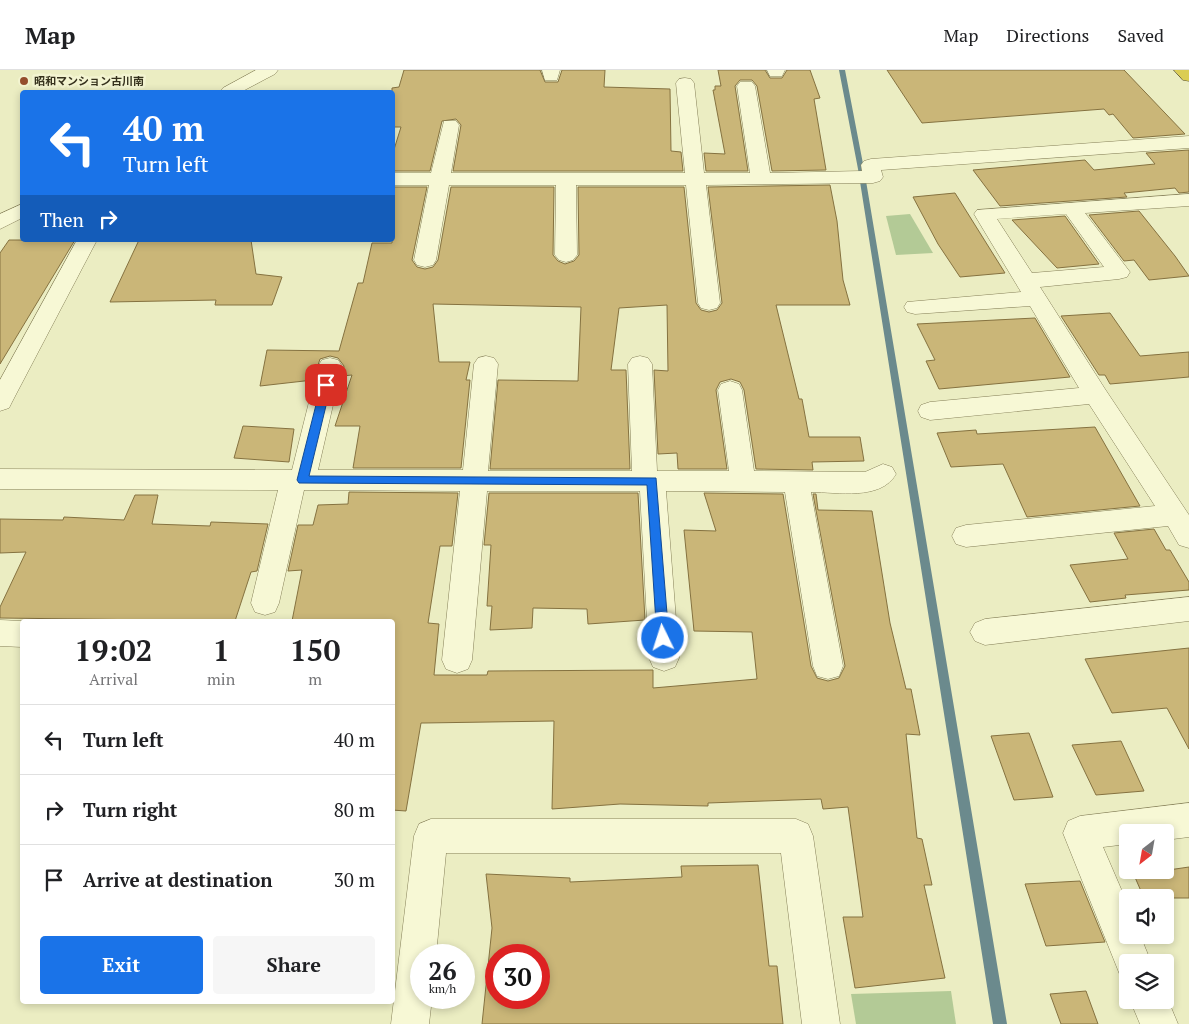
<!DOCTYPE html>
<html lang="en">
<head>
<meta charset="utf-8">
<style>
  :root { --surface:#fff; --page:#f6f6f6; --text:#202124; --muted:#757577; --line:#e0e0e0; --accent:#1a73e8 }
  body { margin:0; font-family:"PT Serif","Noto Sans JP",serif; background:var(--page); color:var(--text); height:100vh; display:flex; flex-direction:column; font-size:19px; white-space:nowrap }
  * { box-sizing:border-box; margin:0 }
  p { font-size:16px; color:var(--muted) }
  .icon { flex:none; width:28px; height:28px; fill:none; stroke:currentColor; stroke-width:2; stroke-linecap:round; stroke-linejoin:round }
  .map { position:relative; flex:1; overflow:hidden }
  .sheet { position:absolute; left:20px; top:549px; width:375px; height:385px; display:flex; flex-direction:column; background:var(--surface); border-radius:5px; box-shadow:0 2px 8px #0003 }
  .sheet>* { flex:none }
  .guide { position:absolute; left:20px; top:20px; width:375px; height:152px; border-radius:5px; box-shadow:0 2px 8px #0003; background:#1a73e8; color:#fff; overflow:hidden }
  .needle { width:32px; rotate:211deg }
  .fabs { position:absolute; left:1119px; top:754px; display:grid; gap:10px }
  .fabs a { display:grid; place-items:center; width:55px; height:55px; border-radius:5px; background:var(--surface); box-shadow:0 2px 8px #0003; font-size:25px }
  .speed { position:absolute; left:410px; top:874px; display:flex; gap:10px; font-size:25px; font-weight:700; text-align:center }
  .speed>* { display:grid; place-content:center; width:65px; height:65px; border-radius:50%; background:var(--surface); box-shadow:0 2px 8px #0003; line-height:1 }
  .speed small { font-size:12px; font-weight:400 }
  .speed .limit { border:8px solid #d22; background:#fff; color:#111 }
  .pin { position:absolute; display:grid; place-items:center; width:42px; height:42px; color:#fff; margin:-21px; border-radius:10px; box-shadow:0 2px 8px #0006 }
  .me { position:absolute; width:55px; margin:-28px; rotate:356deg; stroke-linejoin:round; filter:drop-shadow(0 0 4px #0008) }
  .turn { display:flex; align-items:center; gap:18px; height:105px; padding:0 20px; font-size:22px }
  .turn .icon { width:65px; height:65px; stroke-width:2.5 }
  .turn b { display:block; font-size:35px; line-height:42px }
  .then { display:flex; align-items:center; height:48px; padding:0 20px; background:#0003; gap:10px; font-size:19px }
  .eta { display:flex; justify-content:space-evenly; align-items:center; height:85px; text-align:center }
  .eta b { font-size:30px; font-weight:600; line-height:35px }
  .primary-button { display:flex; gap:10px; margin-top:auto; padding:10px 20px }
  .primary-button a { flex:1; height:58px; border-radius:5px; background:var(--accent); color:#fff; font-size:20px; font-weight:600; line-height:58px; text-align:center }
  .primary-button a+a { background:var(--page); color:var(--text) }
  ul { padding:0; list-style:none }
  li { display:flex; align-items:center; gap:15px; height:70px; padding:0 20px; border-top:1px solid var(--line) }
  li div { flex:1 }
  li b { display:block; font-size:19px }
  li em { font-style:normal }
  header { display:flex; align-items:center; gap:30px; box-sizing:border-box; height:70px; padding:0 25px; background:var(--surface); border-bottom:1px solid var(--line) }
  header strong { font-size:24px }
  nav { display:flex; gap:28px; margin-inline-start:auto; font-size:18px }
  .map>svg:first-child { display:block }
</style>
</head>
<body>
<header>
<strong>Map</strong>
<nav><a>Map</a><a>Directions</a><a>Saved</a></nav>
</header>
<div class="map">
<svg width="1189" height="954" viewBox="0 0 1189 954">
  <rect width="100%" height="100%" fill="#ebedc2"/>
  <g fill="#b3ca96">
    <path d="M910 144 933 183 896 185 886 146Z"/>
    <path d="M951 921 956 954H856L851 924Z"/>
  </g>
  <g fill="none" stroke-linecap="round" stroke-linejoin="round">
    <path fill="#6b8a8d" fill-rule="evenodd" d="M839 0H845L864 99 1007 954H993L858 99Z"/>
  </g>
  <g fill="#cab678" stroke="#857240" fill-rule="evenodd">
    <path d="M404 0H540L545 12H558L562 0H605L604 17 670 19 671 81 681 82 683 101H453L461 55 456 49 442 51 430 101H392V86L401 57H392V18L399 17Z"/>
    <path d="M718 0H765L770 8H782L787 0H810L820 28 814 29 826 100 772 101 757 16 752 10H740L735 16 748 101H706L704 83 725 84 713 20H715V16H721Z"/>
    <path d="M887 0H1124L1185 64 1133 68 1113 44 1109 45 1104 39 922 53Z"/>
    <path d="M1189 80V122L1179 123 1175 118 1124 123 1127 127 1000 136 973 100 1085 90 1094 100 1155 94 1146 83Z"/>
    <path d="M830 115 837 151 843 210 850 235H776L799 329H802L809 367H860L864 391 812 392 813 400 756 399 744 320 740 312 731 309 720 312 716 320 727 399H678L677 383 658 384 654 300 668 301 667 235 619 238 611 300H626L630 399H490L498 310 578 311 581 237 433 234 439 292H470L466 310H470L461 398H353L360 356H335L352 305 342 306 344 296 338 288 330 286 320 289 313 310 260 316 267 280 339 281 358 213H363L372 173H392V117H427L412 190 417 197 425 199 433 197 438 190 451 117H554L553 185 558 191 565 194 574 191 579 185 578 117H684L696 233 701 240 709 242 717 240 722 233 708 117Z"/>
    <path d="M955 123 1005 203 960 207 938 174 913 127Z"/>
    <path d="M1139 141 1175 186 1189 206 1149 210 1134 190 1124 191 1089 145Z"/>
    <path d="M1065 146 1099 194 1057 198 1012 150Z"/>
    <path d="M9 170H75L0 294V183Z"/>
    <path d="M139 170H251L256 204 282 207 272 235H215L216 230 110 232Z"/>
    <path d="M1110 243 1140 286 1189 282V307L1110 314 1105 305H1099L1061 246Z"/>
    <path d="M1035 248 1070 307 939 319 926 291 935 290 917 254Z"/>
    <path d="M243 356 294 359 289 392 234 388Z"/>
    <path d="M1095 357 1140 436 1027 447 1003 394 951 397 937 363 976 360 977 364Z"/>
    <path d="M349 422 458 423 452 476H440L428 553 439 554 434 605H487L488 601 653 600V618L757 609 752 562 694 561 684 460 716 461 704 423 783 424 811 596 817 608 828 611 839 608 845 596 813 424H816L818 440 872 441 890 553 906 619H911L920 665 906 664 917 768 922 769 932 815H924L945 908 855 918 843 847H863L848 737 823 739 821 729 708 733V736L620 734 552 739 554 651 424 653H421L406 741 392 740V551H292L302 500 288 501 298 455H313L318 435 348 434Z"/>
    <path d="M489 423H638L645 550 588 554 587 539 533 538 532 558 490 560 492 536H487L491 475H484Z"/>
    <path d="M135 425H158L152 454 210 456 211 452 268 454 257 501 251 502 235 551 0 548V537L26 482 0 483V449L63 450 64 447 124 450Z"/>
    <path d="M1154 459 1166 480H1170L1189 512V520L1125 525 1126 528 1090 532 1070 495 1128 489 1114 463Z"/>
    <path d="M1189 578V679L1167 638 1112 643 1085 589Z"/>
    <path d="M1029 663 1053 727 1014 730 991 666Z"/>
    <path d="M1121 671 1144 721 1096 725 1072 675Z"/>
    <path d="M758 795 769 896H777L783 954H482L492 858 486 804 570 808V812L682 807 681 796ZM496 885H539V928H496Z"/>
    <path d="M1189 797V828H1144L1134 805Z"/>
    <path d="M1080 811 1105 872 1046 876 1025 814Z"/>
    <path d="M1086 921 1098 954H1061L1050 924Z"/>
  </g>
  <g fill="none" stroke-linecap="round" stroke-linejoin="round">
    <defs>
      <g id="minor">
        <path d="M256 0H278L275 4 241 22H220L223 18Z"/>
        <path d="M542 0H560L557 10H545Z"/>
        <path d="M767 0H785L782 6H770Z"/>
        <path d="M685 8 691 9 694 13 704 103H750L737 16 740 12H752L755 16 770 103 862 101 861 95 864 91 871 89 1189 66V78L881 100 883 107 880 111 873 113 706 115 720 233 717 238 709 240 701 238 698 233 686 115H576L577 185 573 190 566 192 559 190 555 185 556 115H449L436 190 433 195 425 197 417 195 414 190 429 115H392V103H431L444 51H456L459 55 451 103H685L676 13 679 9Z"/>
        <path d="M1189 124V136L1085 143 1130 202 1127 207 1119 209 1040 217 1105 319 1189 445V478L1179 475 1168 456 966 477 956 474 952 466 956 458 966 455 1155 436 1089 334 930 350 921 347 918 341 921 335 930 332 1079 318 1030 236 915 244 907 242 904 237 907 232 1021 222 974 144 977 140ZM1066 144 1104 197 1032 203 997 149Z"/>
        <path d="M22 134V148L0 159V144Z"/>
        <path d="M77 170H97L12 332 9 338 0 341V310Z"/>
        <path d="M486 286 494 288 498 294 488 401H632L628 294 632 288 640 286 648 288 652 294 657 401H729L718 320 721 314 730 311 739 314 742 320 754 401 865 402 883 394 892 397 896 404C881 431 837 422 811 422L843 596 839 606 828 609 817 606 813 596 785 422 666 421 679 588 675 597 664 601 653 597 649 588 640 421H487L472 590 468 599 457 603 446 599 442 590 460 421 304 420 279 533 275 542 265 545 255 542 251 533 278 420 0 419V399L292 400 318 296 322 290 330 288 338 290 342 296 318 400H463L474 294 478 288Z"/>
        <path d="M1189 527V551L985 575 975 571 970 562 975 553 985 549Z"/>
        <path d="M0 550 22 551V577L0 576Z"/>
        <path d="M1189 733V767L1165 770V762H1128V774L1103 777 1128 835V865H1140L1151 892H1128V908L1120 905 1063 763 1068 751 1080 746Z"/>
        <path d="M431 749H796L808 754 813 766 840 954H802L781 783H446L436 885H421V928H432L429 954H391L414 766 419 754Z"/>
        <path d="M1165 923 1178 954H1140L1130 930H1165Z"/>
      </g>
      <path id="highway" d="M1174 0H1189V11L1183 10Z"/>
    </defs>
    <use href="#minor" stroke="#868059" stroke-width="1"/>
    <use href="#highway" stroke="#544c2e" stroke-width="1"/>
    <use href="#minor" fill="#f7f8d5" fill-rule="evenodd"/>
    <use href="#highway" fill="#dbcd54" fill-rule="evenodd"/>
  </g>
  <path fill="#1a73e8" stroke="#114b97" d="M326 311 331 315 309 406 656 408 669 568 667 572 663 573 657 568 647 415 299 413 297 410 321 315Z"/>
  <circle fill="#944d2b" stroke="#f3f4d1" stroke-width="2" cx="24" cy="11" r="5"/>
  <g text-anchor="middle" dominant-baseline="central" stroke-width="5" stroke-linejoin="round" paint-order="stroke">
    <g font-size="11" font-weight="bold" fill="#36321d" stroke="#f3f4d1" text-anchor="start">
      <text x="34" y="11">昭和マンション古川南</text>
    </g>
  </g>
</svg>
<div class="fabs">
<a><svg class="needle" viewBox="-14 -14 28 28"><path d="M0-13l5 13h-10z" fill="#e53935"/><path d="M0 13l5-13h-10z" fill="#757577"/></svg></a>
<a><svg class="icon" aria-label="sound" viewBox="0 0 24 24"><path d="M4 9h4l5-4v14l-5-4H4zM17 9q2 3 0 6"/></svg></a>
<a><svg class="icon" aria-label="layers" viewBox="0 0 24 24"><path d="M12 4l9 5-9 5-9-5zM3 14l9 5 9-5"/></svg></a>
</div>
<div class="speed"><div>26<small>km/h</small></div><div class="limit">30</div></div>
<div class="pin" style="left:326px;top:315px;background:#d93025"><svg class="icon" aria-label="arrive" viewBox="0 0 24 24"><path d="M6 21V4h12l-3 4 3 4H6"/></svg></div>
<svg class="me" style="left:663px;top:568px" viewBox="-20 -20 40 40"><circle r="17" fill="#1a73e8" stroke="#fff" stroke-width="3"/><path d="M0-11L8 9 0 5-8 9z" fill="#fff"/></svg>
<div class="guide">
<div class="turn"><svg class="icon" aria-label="left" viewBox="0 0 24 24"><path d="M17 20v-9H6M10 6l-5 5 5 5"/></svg><div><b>40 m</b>Turn left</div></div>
<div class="then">Then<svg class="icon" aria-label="right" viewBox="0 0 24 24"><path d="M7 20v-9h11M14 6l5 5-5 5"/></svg></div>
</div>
<section class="sheet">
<div class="eta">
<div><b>19:02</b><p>Arrival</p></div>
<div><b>1</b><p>min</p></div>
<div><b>150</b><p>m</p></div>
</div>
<ul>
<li><svg class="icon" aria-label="left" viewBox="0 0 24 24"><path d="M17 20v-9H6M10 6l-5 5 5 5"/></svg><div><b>Turn left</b></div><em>40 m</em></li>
<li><svg class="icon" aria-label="right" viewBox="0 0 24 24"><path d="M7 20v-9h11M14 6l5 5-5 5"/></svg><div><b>Turn right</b></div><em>80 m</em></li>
<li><svg class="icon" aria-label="arrive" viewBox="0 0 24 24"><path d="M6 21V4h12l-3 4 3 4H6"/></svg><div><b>Arrive at destination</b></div><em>30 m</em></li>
</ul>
<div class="primary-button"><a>Exit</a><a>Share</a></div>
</section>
</div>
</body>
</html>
